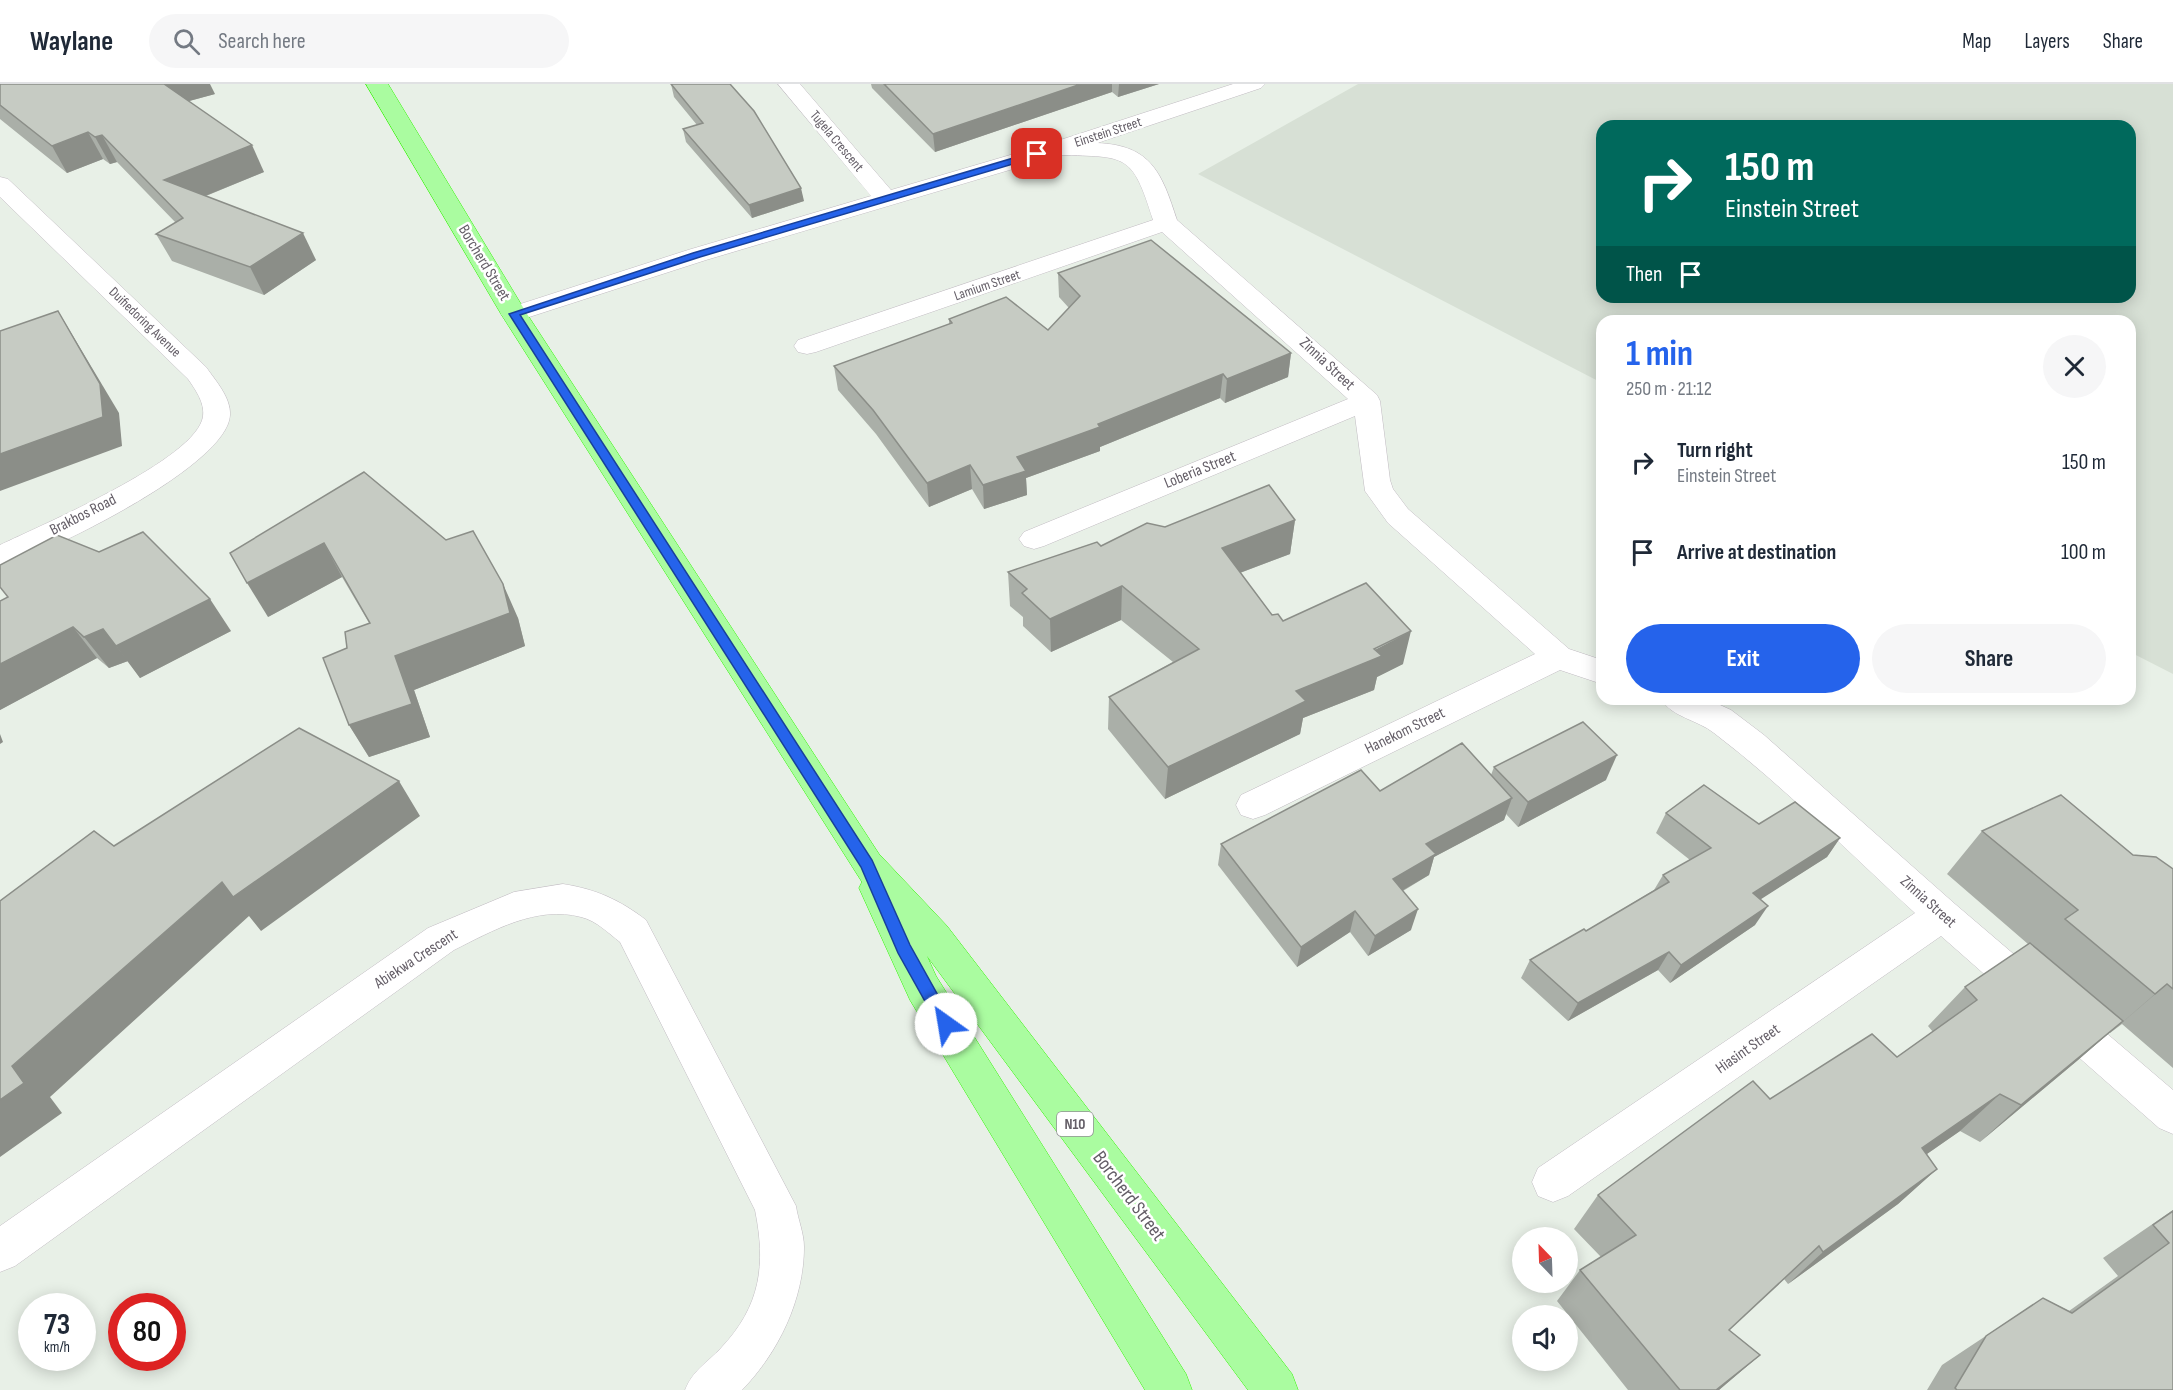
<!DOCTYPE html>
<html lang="en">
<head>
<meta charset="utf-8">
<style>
  :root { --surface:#fff; --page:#f6f6f7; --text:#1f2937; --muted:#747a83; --line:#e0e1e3; --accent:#2563eb }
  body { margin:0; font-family:"Sofia Sans Condensed",sans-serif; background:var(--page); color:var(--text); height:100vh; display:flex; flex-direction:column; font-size:22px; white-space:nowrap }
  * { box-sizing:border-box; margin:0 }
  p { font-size:20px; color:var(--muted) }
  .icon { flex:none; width:33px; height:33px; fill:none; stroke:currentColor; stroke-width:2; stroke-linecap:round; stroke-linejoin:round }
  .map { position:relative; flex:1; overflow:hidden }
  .sheet { position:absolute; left:1596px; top:231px; width:540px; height:390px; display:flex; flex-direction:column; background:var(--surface); border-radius:18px; box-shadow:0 3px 15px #0003 }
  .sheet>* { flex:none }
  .banner { position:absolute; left:1596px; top:36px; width:540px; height:183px; border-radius:18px; box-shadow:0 3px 15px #0003; background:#00695c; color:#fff; overflow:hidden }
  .needle { width:39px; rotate:337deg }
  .fabs { position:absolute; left:1512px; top:1143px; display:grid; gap:12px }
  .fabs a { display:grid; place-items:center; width:66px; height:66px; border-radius:50%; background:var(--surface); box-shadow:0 3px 15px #0003; font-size:30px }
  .speed { position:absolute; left:18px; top:1209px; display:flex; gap:12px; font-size:30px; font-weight:700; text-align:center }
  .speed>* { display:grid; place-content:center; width:78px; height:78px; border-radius:50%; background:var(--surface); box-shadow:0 3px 15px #0003; line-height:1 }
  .speed small { font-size:15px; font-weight:400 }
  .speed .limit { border:9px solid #d22; background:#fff; color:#111 }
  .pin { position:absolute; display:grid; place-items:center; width:51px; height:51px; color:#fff; margin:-26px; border-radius:12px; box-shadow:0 3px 9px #0006 }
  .me { position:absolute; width:66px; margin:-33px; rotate:328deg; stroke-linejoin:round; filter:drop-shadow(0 0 4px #0008) }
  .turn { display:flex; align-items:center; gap:21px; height:126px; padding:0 30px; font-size:27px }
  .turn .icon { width:78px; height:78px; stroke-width:2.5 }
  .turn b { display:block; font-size:42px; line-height:51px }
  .then { display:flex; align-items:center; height:57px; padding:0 30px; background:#0003; gap:12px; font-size:22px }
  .round { display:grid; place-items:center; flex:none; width:63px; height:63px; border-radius:32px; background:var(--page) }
  .headline { display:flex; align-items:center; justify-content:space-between; height:102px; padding:0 30px }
  h1 { font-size:36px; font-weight:700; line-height:45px; color:var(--accent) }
  .primary-button { display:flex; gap:12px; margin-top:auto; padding:12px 30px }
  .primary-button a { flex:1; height:69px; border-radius:36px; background:var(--accent); color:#fff; font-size:24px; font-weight:700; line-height:69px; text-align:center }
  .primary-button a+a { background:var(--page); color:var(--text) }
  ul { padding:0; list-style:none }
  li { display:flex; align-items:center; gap:18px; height:90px; padding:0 30px }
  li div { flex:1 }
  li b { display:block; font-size:22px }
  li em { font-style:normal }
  header { display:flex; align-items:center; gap:36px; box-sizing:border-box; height:84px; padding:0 30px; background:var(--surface); border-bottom:2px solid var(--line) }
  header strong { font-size:28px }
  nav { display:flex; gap:33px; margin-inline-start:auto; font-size:21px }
  .search { width:420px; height:54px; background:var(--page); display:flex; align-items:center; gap:15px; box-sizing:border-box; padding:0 21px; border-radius:33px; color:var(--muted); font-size:22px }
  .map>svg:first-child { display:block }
</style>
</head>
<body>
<header>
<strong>Waylane</strong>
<div class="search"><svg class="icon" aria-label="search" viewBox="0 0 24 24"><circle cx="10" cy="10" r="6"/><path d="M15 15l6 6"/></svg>Search here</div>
<nav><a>Map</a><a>Layers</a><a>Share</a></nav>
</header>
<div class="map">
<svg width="2173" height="1306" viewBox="0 0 2173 1306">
  <rect width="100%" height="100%" fill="#e8f0e7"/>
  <path fill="#d7e0d5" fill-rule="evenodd" d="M1358 0H2173V590L2130 568V237H1602V299L1198 90ZM1602 42H2130V213H1602Z"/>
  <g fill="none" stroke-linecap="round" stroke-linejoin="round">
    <defs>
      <g id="minor">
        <path d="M778 0H800L891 106 1051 59 1233 0H1265L1261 4 1097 59C1152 61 1162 90 1177 136L1377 311 1380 317 1390 396 1393 405 1408 425 1569 565 1602 576V600L1560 586 1265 731 1253 735 1241 731 1236 721 1241 711 1535 570 1388 439 1365 407 1355 332 1044 462 1034 465 1024 462 1019 455 1024 448 1348 315 1162 148 816 268 807 270 798 268 794 262 798 256 1153 136C1132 69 1127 73 1060 71L706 176 523 235 514 238 505 235 501 230 505 225 688 166 871 112Z"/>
        <path d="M0 93 8 95 206 283C216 297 231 314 230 331 228 382 46 470 0 483V461C39 442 198 375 203 332 205 319 195 305 188 295L0 113Z"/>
        <path d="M1661 615H1707L1731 626 1764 651 1955 820 2173 1006V1050L2159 1044 1941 852 1568 1112 1553 1118 1538 1112 1532 1098 1538 1084 1915 829C1849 769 1785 703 1714 649 1698 636 1671 633 1661 615Z"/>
        <path d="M563 800C596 805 620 816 646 836L796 1122C798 1136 804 1149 804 1163 804 1216 778 1269 742 1306H685C693 1286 706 1280 721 1264 761 1222 766 1180 755 1126L620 858C608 849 597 837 581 833 537 821 492 847 454 866L15 1182 0 1188V1142L428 844 514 808Z"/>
      </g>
      <path id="trunk" d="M366 0H388L527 230 879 770 947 842 1292 1290 1298 1306H1248L927 872 936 892 1186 1290 1192 1306H1145L910 916 859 804 862 798 501 230Z"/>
    </defs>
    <use href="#minor" stroke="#c1bbc2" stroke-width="1"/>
    <use href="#trunk" stroke="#31f403" stroke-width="1"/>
    <use href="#minor" fill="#fff" fill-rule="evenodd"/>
    <use href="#trunk" fill="#aafca0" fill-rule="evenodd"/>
  </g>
  <g fill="#aaafa8">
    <path d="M0 0 215 10 189 17 264 88 206 112 316 176 264 211 172 177 156 150 176 139 117 78 110 80 103 75 67 89 0 35Z"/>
    <path d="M671 0 804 117 752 134 686 58 683 45 697 41 674 13Z"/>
    <path d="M871 0H1159L1118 13 1112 8 935 68 872 4Z"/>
    <path d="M1058 189 1291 269 1288 293 1225 319 1220 314 1100 363V367L1026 394 1027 411 984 425 972 405 929 423 876 350 838 306 834 282 949 240V235L1048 246 1069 224 1059 213Z"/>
    <path d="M364 388 518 534 525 562 414 606 430 653 369 673 349 641 369 539 342 493 268 533Z"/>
    <path d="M1295 436 1290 470 1240 489 1272 531 1283 537 1403 580 1377 593 1374 606 1303 634 1300 650 1165 715 1108 645 1109 613 1173 578 1121 536 1051 568 1023 542V533L1010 522 1008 488 1165 443Z"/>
    <path d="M8 513 231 547 140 594 128 577 109 584 97 574 0 626V517Z"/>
    <path d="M1494 683 1606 696 1518 743 1506 730 1504 736 1434 773 1429 791 1403 807 1411 846 1368 872 1350 848 1297 883 1218 781 1221 760 1380 707 1491 691Z"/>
    <path d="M1666 729 1759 740 1840 754 1827 773 1760 815 1755 841 1670 899 1658 886 1568 937 1521 894 1530 876 1586 847 1654 806 1663 791 1690 776 1656 749Z"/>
    <path d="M1982 747 2133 771 2173 785V984L2122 940 2110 949H2109L2078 976 1980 1058 1960 1047 1927 1070 1937 1085 1898 1120 1788 1200 1784 1195 1729 1246 1760 1271 1719 1306H1628L1557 1217 1580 1186 1601 1173 1574 1145 1598 1111 1770 1015 1897 973 1933 948 1928 942 1965 903 2028 860 1947 790Z"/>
    <path d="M2173 1126V1306H1927L1942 1281 2043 1214 2069 1227 2118 1192 2103 1174Z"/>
  </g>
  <g fill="#8b8e88">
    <path d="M160 0H210L215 10 171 22Z"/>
    <path d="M1081 0H1112V8L935 68 933 50Z"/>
    <path d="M1119 0H1159L1118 13Z"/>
    <path d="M88 48 103 75 67 89 52 62Z"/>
    <path d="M102 51 117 78 110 80 95 53Z"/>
    <path d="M252 61 264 88 178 123 164 96Z"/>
    <path d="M801 104 804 117 752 134 749 121Z"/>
    <path d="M303 149 316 176 264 211 250 183Z"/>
    <path d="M58 227 76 257 119 329 122 362 0 407V370Z"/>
    <path d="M1291 269 1288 293 1225 319 1227 295Z"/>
    <path d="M1223 290 1220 314 1100 363V367L1026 394 1027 411 984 425 983 401 1017 373Z"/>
    <path d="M970 381 972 405 929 423 927 399Z"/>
    <path d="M1295 436 1290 470 1218 497 1222 464Z"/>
    <path d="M324 459 342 493 268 533 247 499Z"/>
    <path d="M503 500 518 534 525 562 414 606 430 653 369 673 349 641 395 572Z"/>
    <path d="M1122 502 1121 536 1051 568 1050 535Z"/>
    <path d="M210 515 231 547 140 594 116 562Z"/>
    <path d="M73 543 97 574 0 626V580Z"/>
    <path d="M103 545 128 577 109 584 84 553Z"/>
    <path d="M1411 547 1403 580 1377 593 1374 606 1303 634 1300 650 1165 715 1168 683 1296 607Z"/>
    <path d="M0 650 3 658 0 660Z"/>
    <path d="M1617 671 1606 696 1518 743 1528 718Z"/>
    <path d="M399 697 420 732 261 847 249 832 50 1013 62 1029 0 1073V1016L12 982 222 798Z"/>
    <path d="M1512 714 1504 736 1434 773 1429 791 1386 816 1393 795 1426 760Z"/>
    <path d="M1840 754 1827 773 1741 828 1753 809Z"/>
    <path d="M1768 822 1755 841 1670 899 1681 881Z"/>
    <path d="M1418 825 1411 846 1368 872 1375 852Z"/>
    <path d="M1355 827 1350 848 1297 883 1301 863Z"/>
    <path d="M1669 868 1658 886 1568 937 1578 919Z"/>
    <path d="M2167 900 2110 949 2155 910Z"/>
    <path d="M2123 937 2078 976 1980 1058 2021 1021Z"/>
    <path d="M2000 1010 1960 1047 1885 1099 1922 1064Z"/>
    <path d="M1937 1085 1898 1120 1788 1200 1823 1168Z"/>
    <path d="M1760 1271 1719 1306H1716Z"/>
  </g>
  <g fill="#c6cbc3" stroke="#8b8e88" stroke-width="1.5">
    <path d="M0 0H164L252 61 164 96 303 149 250 183 156 150 183 134 102 51 95 53 88 48 52 62 0 21Z"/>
    <path d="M671 0H730L754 27 801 104 749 121 683 45 703 39Z"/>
    <path d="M884 0H1081L933 50Z"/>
    <path d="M1151 156 1291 269 1227 295 1223 290 1098 340 1100 343 1017 373 1026 387 983 401 970 381 927 399 873 326 834 282 952 239 949 235 1006 213 1048 246 1080 212 1058 189Z"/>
    <path d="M58 227 100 300 103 333 0 370V247Z"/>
    <path d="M364 388 446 456 473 447 503 500 510 529 395 572 412 620 349 641 323 574 347 564 345 548 370 539 324 459 247 499 230 469Z"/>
    <path d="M1269 401 1295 436 1222 464 1272 531 1278 530 1283 537 1366 499 1411 547 1374 565 1382 572 1296 607 1306 617 1168 683 1109 613 1199 565 1122 502 1050 535 1022 509 1027 505 1008 488 1097 458 1101 462 1147 439 1165 443Z"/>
    <path d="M143 448 210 515 116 562 103 545 84 553 73 543 0 580V517L8 513 0 503V481L57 451 99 468Z"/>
    <path d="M1583 638 1617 671 1528 718 1494 683Z"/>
    <path d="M299 644 399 697 233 813 222 798 12 982 24 999 0 1016V817L94 747 114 762Z"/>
    <path d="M1462 659 1512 714 1426 760 1436 770 1393 795 1418 825 1375 852 1355 827 1301 863 1221 760 1361 686 1380 707Z"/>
    <path d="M1704 701 1759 740 1795 718 1840 754 1753 809 1768 822 1681 881 1669 868 1578 919 1530 876 1584 845 1586 847 1669 798 1663 791 1711 764 1666 729Z"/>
    <path d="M2061 711 2133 771 2156 773 2173 785V905L2167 900 2155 910 2065 835 2078 826 1982 747Z"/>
    <path d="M2030 859 2123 937 2021 1021 2000 1010 1922 1064 1937 1085 1823 1168 1819 1162 1729 1246 1760 1271 1716 1306H1680L1580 1186 1636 1151 1598 1111 1753 997 1770 1015 1872 950 1897 973 1977 916 1965 903Z"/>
    <path d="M2173 1127V1306H1957L1955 1304 1986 1252 2043 1214 2072 1229 2169 1159 2153 1141Z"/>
  </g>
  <path fill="#2563eb" stroke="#184099" stroke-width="1.5" d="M1037 67 1042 70 1040 72 700 173 520 231 872 776 910 861 954 940 952 946 946 948 941 946 898 869 861 783 509 230 693 169Z"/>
  <g text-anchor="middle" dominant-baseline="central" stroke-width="5" stroke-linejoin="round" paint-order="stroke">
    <g font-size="14" fill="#645e67" stroke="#fff">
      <text transform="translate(1108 48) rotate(-18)">Einstein Street</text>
      <text transform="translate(837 57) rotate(50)">Tugela Crescent</text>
      <text transform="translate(987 201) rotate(-19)">Lamium Street</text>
      <text transform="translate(145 238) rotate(44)">Duifiedoring Avenue</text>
    </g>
    <rect fill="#fff" stroke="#928e95" stroke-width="1.5" x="1057" y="1028" width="36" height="24" rx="4.5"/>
    <g font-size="15" font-weight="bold" fill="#645e67">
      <text x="1075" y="1040">N10</text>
    </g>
    <g font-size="16" fill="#645e67" stroke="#fff">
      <text transform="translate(484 179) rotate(59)">Borcherd Street</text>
      <text transform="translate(1327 280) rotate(43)">Zinnia Street</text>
      <text transform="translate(1200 386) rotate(-22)">Loberia Street</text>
      <text transform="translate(83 431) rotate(-27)">Brakbos Road</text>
      <text transform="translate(1405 647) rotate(-26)">Hanekom Street</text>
      <text transform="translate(1928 818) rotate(42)">Zinnia Street</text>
      <text transform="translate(416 875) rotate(-33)">Abiekwa Crescent</text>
      <text transform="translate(1748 965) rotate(-35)">Hiasint Street</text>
    </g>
    <g font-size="20" fill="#645e67" stroke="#fff">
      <text transform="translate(1129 1112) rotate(53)">Borcherd Street</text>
    </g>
  </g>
</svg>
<div class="fabs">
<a><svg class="needle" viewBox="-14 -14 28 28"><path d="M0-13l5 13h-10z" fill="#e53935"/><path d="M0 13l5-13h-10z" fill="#747a83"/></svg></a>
<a><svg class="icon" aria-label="sound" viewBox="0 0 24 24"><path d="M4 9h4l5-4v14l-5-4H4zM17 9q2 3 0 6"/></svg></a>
</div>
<div class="speed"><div>73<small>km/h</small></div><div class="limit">80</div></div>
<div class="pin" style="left:1037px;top:70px;background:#d93025"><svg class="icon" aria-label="arrive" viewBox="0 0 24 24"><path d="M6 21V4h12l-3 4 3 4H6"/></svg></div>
<svg class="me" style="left:946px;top:940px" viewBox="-20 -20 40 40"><circle r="19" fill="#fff"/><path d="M0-13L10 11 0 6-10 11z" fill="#2563eb"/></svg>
<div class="banner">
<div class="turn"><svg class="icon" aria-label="right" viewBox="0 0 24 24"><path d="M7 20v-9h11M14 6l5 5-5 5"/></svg><div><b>150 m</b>Einstein Street</div></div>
<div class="then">Then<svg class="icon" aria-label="arrive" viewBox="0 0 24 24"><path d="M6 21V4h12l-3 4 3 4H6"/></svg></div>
</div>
<section class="sheet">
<div class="headline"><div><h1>1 min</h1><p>250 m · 21:12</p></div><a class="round"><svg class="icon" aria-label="close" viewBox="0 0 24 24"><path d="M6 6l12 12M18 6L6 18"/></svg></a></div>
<ul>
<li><svg class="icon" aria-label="right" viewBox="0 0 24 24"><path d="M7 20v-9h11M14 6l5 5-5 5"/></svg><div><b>Turn right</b><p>Einstein Street</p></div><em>150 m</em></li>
<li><svg class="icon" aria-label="arrive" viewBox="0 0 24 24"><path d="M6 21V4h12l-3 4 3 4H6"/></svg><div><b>Arrive at destination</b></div><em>100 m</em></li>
</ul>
<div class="primary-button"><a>Exit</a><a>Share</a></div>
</section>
</div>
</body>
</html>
